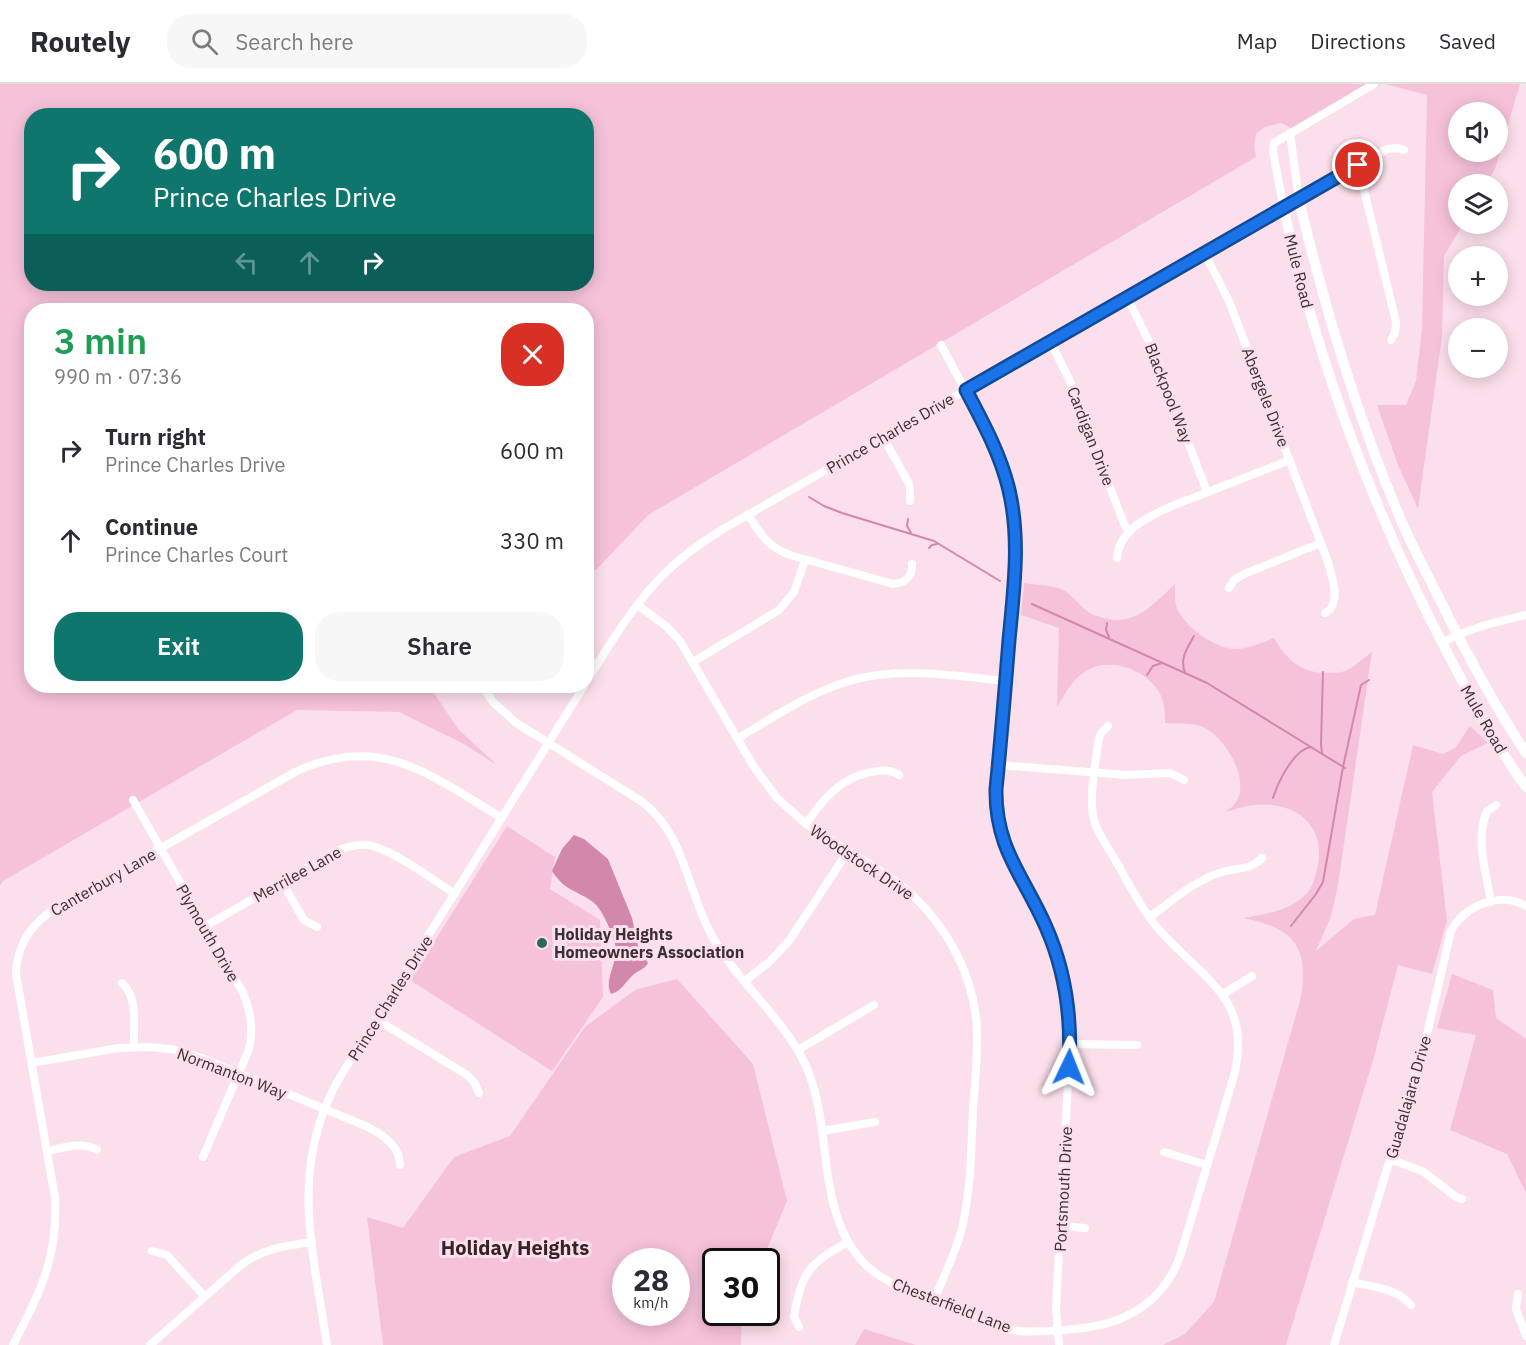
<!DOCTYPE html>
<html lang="en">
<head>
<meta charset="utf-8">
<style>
  :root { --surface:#fff; --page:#f7f7f7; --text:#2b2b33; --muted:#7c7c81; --line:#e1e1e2; --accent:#0f766e }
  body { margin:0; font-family:"IBM Plex Sans",sans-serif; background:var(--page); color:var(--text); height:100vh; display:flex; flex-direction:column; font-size:22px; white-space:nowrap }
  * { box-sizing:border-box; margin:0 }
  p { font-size:20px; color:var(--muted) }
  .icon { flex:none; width:33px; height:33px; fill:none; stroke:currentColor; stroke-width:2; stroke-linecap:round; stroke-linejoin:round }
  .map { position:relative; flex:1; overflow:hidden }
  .drawer { position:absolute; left:24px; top:219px; width:570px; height:390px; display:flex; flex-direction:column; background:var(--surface); border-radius:24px; box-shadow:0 3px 15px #0003 }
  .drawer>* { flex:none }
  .top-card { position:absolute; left:24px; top:24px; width:570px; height:183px; border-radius:24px; box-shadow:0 3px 15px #0003; background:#0f766e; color:#fff; overflow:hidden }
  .fabs { position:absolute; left:1448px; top:18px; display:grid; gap:12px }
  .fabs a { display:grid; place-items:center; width:60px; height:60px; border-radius:50%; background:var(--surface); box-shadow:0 3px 15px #0003; font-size:30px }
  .speed { position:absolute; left:612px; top:1164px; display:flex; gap:12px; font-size:30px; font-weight:700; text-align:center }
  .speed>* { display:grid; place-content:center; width:78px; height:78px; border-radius:50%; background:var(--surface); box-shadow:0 3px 15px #0003; line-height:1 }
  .speed small { font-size:15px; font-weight:400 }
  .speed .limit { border:3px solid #111; border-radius:9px; background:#fff; color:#111 }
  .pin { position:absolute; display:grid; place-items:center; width:51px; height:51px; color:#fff; margin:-26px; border:3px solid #fff; border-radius:50%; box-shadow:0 2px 6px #0007 }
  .me { position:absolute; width:66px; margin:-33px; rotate:2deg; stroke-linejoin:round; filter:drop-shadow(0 0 4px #0008) }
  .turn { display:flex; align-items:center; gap:21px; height:126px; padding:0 30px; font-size:27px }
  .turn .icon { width:78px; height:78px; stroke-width:2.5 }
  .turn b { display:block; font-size:42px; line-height:51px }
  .lanes { display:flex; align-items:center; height:57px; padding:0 30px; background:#0003; justify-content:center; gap:30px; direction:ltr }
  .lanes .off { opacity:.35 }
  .round { display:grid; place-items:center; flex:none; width:63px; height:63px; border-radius:24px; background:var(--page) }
  .head { display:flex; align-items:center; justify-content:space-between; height:102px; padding:0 30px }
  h1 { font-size:36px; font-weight:600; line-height:45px; color:#1e9e55 }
  .cta { display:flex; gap:12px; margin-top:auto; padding:12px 30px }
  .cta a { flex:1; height:69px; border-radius:24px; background:var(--accent); color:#fff; font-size:24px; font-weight:600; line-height:69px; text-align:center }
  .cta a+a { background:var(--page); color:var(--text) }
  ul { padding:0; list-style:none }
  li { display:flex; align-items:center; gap:18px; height:90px; padding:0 30px }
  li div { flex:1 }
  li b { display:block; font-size:22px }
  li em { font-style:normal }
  header { display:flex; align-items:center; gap:36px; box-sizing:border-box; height:84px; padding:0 30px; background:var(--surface); border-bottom:2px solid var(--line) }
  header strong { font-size:28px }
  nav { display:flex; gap:33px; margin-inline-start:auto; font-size:21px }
  .search { width:420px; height:54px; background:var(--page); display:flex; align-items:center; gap:15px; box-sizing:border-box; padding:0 21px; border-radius:24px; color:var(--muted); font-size:22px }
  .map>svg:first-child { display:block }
</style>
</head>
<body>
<header>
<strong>Routely</strong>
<div class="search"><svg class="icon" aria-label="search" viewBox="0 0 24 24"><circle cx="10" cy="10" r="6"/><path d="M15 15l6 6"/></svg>Search here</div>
<nav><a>Map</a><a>Directions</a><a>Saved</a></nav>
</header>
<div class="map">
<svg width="1526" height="1261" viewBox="0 0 1526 1261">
  <rect width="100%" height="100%" fill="#fcdfec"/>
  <g fill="#f6c2da" fill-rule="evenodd">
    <path d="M0 0H1380L1299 48 1281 39 1265 43 1256 50 1254 62 1256 73 648 431 597 485 587 489 586 226H32V602H429L459 646 497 681 462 659 399 628 297 626 3 797 0 802ZM32 32H586V200H32Z"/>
    <path d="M1385 0H1520L1495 85 1486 100H1458V140H1463L1444 172 1442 252 1418 425 1398 381 1377 321H1406L1416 297 1422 245 1427 11ZM1458 28H1497V68H1458Z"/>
    <path d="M1024 499C1035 501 1051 501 1061 505 1072 510 1080 523 1090 529 1129 548 1149 525 1175 500 1175 508 1174 520 1179 528 1189 546 1216 565 1237 565 1250 564 1262 559 1274 554 1286 574 1300 589 1326 589 1332 589 1339 589 1345 587 1355 583 1363 574 1372 568L1338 801 1331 832 1316 867 1354 835 1375 831 1413 661 1443 670 1455 664 1470 642 1488 659 1461 672 1432 708 1447 837 1432 890 1398 881 1374 973 1286 1261H1163L1185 1250 1214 1218 1301 913C1309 861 1293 844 1243 834 1264 830 1286 828 1303 813 1313 806 1316 791 1318 780 1325 740 1295 718 1257 721 1246 721 1236 725 1225 728 1229 725 1234 722 1236 718 1250 696 1227 657 1207 645 1195 638 1178 640 1165 639 1165 630 1165 621 1161 612 1149 586 1110 572 1086 587 1072 595 1065 610 1057 623L1059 544 1021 531Z"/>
    <path d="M507 742 555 773 550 805 600 836 603 913 552 987 410 896Z"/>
    <path d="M1452 890 1493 906 1496 934 1526 955V1109L1507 1070 1450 1046 1476 951 1437 944Z"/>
    <path d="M677 895 753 980 787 1117 762 1177 716 1178V1228L742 1229 741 1261H383L367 1133 403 1144 454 1073 510 1052 585 943 635 906ZM626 1178H676V1228H626Z"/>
    <path d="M864 1245 916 1261H855Z"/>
  </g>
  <path fill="#d288ab" d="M574 751 584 755 608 775 632 834 638 862 648 879C645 885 639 886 633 891 626 897 621 908 611 910 603 894 620 877 615 860 611 847 603 826 593 818 575 805 566 808 552 787L562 765Z"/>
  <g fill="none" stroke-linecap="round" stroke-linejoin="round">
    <g stroke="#d288ab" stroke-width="2">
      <path d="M809 413 824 422 842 429 934 457 1000 497"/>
      <path d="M908 435 907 442 911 449"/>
      <path d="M929 464 932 461 937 460"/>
      <path d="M1032 520 1207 599 1345 684"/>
      <path d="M1107 539 1106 546 1109 553"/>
      <path d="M1185 588C1179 575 1188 563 1194 552"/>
      <path d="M1147 591 1153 582 1162 579"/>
      <path d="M1322 669 1321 660 1323 588"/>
      <path d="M1273 714C1278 698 1294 665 1311 663"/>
      <path d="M1291 842 1316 810 1323 798 1343 683 1361 601 1369 596"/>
    </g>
    <g stroke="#fff" stroke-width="8">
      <path d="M1290 49 1299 116"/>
      <path d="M1358 81 1396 238 1395 249 1391 256"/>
      <path d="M1284 125 1273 68 1274 59 1374 0"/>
      <path d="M1205 170 1229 217 1328 478C1332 493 1342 520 1325 529"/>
      <path d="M1127 213 1154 268 1207 408"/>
      <path d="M1050 257 1069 295 1124 440 1129 448"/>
      <path d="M941 261 991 354 1003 384 1012 421 1015 475 996 720C1000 764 1022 793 1041 831 1061 872 1070 915 1070 960L1056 1224 1059 1261"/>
      <path d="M883 353 908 398 910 403V417"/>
      <path d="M748 430C759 449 768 463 790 471L893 500C905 499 913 492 912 480"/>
      <path d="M1117 474C1119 446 1149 432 1172 422L1290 376"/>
      <path d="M1229 504 1234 496 1244 490 1321 459"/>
      <path d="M638 521 667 543 680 557 754 683 777 714 806 740 899 799C943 836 973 885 977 944 978 971 975 999 973 1026 971 1067 971 1108 961 1148 954 1172 943 1194 934 1216"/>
      <path d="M1442 559C1468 544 1497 538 1526 531"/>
      <path d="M586 575 597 581"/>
      <path d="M693 578 779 526 794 508 805 476"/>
      <path d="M586 598C610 560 633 521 664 490 682 472 702 458 723 445L1387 65 1398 64 1404 66"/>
      <path d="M482 602 493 618 515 638 641 717C682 747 686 798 707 842 731 894 782 930 806 982 827 1030 821 1083 837 1132 844 1154 856 1174 874 1188 893 1202 918 1210 940 1219 965 1229 992 1245 1020 1247 1040 1249 1063 1246 1083 1244 1129 1239 1167 1214 1181 1169L1233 995C1254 917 1207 898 1162 849 1142 827 1128 798 1113 772 1106 761 1097 748 1094 736 1088 714 1096 680 1098 658L1101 649 1108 642"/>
      <path d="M738 654C774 633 809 609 849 597 900 582 954 592 1006 597"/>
      <path d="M999 681 1126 691 1170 689 1184 696"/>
      <path d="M133 716 242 907C251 926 254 944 249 965L203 1073"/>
      <path d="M806 740C823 715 840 694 871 688 882 686 890 685 899 691"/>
      <path d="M282 798 304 836 317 843"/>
      <path d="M1491 818C1486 788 1475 756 1487 727L1496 721"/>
      <path d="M1150 833C1172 817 1195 796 1222 788 1236 784 1251 786 1262 774"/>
      <path d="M204 843 334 768C345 763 355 760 367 761 391 764 433 796 455 810"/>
      <path d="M745 897 769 878 789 857 848 767"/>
      <path d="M122 899C139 914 133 943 134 963"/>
      <path d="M1223 910 1252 892"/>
      <path d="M376 935 467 991 474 998 479 1009"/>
      <path d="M1070 960 1137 961"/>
      <path d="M798 966 874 921"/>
      <path d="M32 979 118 964 151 963 176 966 202 974 368 1043C383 1051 400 1062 400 1081"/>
      <path d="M822 1047 875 1038"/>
      <path d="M48 1067C64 1064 82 1057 97 1066"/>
      <path d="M1164 1068 1207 1081"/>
      <path d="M1390 1075 1424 1088 1456 1113 1462 1115"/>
      <path d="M1061 1142 1085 1144"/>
      <path d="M152 1167 167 1171 205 1213"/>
      <path d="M1352 1198C1372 1203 1397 1204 1411 1221"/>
      <path d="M1518 1210 1516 1225 1526 1252"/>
      <path d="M799 1243 794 1233C802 1187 809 1180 848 1158"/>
      <path d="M13 1261C40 1208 58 1175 55 1114L16 890C17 859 32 838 59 822L295 688C380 648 430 691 502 734"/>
      <path d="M150 1261 241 1181C263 1164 286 1162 312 1158"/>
      <path d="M327 1261C313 1165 288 1083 340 993L584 602"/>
      <path d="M1334 1261 1425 959 1451 847C1463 822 1501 807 1526 822"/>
    </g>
    <g stroke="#fff" stroke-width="10">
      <path d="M1299 116C1325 225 1357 333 1401 436 1415 469 1432 499 1447 530 1471 578 1496 624 1526 669"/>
      <path d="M1284 125C1318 281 1374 429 1448 570 1472 616 1496 662 1526 703"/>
    </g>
  </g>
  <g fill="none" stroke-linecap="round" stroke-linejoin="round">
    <defs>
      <path id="route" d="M1069 983C1072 933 1066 888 1046 843 1024 792 995 765 996 705 1001 656 1005 606 1009 556 1014 504 1021 452 1008 402 999 367 982 337 966 306L1358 81"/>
    </defs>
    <use href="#route" stroke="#114b97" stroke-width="15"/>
    <use href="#route" stroke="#1a73e8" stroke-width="10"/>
  </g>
  <circle fill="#2c6a56" stroke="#fcdfec" stroke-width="2" cx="542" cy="859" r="6"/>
  <g text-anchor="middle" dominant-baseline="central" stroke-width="6" stroke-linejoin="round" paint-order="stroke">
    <g font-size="16" fill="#3b2f34" stroke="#fcdfec">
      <text transform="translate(1299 187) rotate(76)">Mule Road</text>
      <text transform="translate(1169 309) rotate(69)">Blackpool Way</text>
      <text transform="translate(1266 313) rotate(69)">Abergele Drive</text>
      <text transform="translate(890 349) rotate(-30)">Prince Charles Drive</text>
      <text transform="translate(1091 352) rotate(69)">Cardigan Drive</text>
      <text transform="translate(1484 635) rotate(60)">Mule Road</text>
      <text transform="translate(862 778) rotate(34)">Woodstock Drive</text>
      <text transform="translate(297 790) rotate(-29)">Merrilee Lane</text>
      <text transform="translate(103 798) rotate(-30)">Canterbury Lane</text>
      <text transform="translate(208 849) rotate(60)">Plymouth Drive</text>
      <text transform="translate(390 914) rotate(-58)">Prince Charles Drive</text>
      <text transform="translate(232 989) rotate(21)">Normanton Way</text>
      <text transform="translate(1408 1013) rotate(-74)">Guadalajara Drive</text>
      <text transform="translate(1063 1105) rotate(-87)">Portsmouth Drive</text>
      <text transform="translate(952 1221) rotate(21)">Chesterfield Lane</text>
    </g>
    <g font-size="16" font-weight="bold" fill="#3b2f34" stroke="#fcdfec" text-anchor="start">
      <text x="554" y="850">Holiday Heights<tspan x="554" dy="18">Homeowners Association</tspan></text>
    </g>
    <g font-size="20" font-weight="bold" fill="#37222c" stroke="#fcdfec">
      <text x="515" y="1163">Holiday Heights</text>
    </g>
  </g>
</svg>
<div class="fabs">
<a><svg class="icon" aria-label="sound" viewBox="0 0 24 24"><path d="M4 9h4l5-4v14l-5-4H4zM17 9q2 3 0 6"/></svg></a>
<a><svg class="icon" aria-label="layers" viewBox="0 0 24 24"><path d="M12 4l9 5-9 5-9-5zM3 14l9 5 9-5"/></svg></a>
<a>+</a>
<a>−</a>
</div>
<div class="speed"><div>28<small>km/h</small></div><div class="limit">30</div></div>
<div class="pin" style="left:1358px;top:81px;background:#d93025"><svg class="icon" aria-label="arrive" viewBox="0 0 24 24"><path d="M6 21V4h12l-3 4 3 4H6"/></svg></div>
<svg class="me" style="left:1069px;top:983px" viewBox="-20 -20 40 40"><path d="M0-17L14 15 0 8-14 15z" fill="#1a73e8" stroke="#fff" stroke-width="4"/></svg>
<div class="top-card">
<div class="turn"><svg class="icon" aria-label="right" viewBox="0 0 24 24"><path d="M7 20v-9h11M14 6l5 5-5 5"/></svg><div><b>600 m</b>Prince Charles Drive</div></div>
<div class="lanes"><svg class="icon off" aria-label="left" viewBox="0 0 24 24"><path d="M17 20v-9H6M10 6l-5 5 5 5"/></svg><svg class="icon off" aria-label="ahead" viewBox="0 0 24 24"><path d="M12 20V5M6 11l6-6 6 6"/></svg><svg class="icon" aria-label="right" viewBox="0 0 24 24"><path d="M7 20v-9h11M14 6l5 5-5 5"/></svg></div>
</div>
<section class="drawer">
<div class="head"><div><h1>3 min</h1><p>990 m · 07:36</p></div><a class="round" style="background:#d93025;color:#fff"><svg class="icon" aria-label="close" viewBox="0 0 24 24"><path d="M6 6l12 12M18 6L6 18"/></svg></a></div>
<ul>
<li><svg class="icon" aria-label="right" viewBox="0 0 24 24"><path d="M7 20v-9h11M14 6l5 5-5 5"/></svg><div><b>Turn right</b><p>Prince Charles Drive</p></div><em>600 m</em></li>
<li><svg class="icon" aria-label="ahead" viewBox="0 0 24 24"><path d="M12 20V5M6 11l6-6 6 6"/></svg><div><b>Continue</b><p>Prince Charles Court</p></div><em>330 m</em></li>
</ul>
<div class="cta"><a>Exit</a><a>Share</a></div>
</section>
</div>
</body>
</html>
